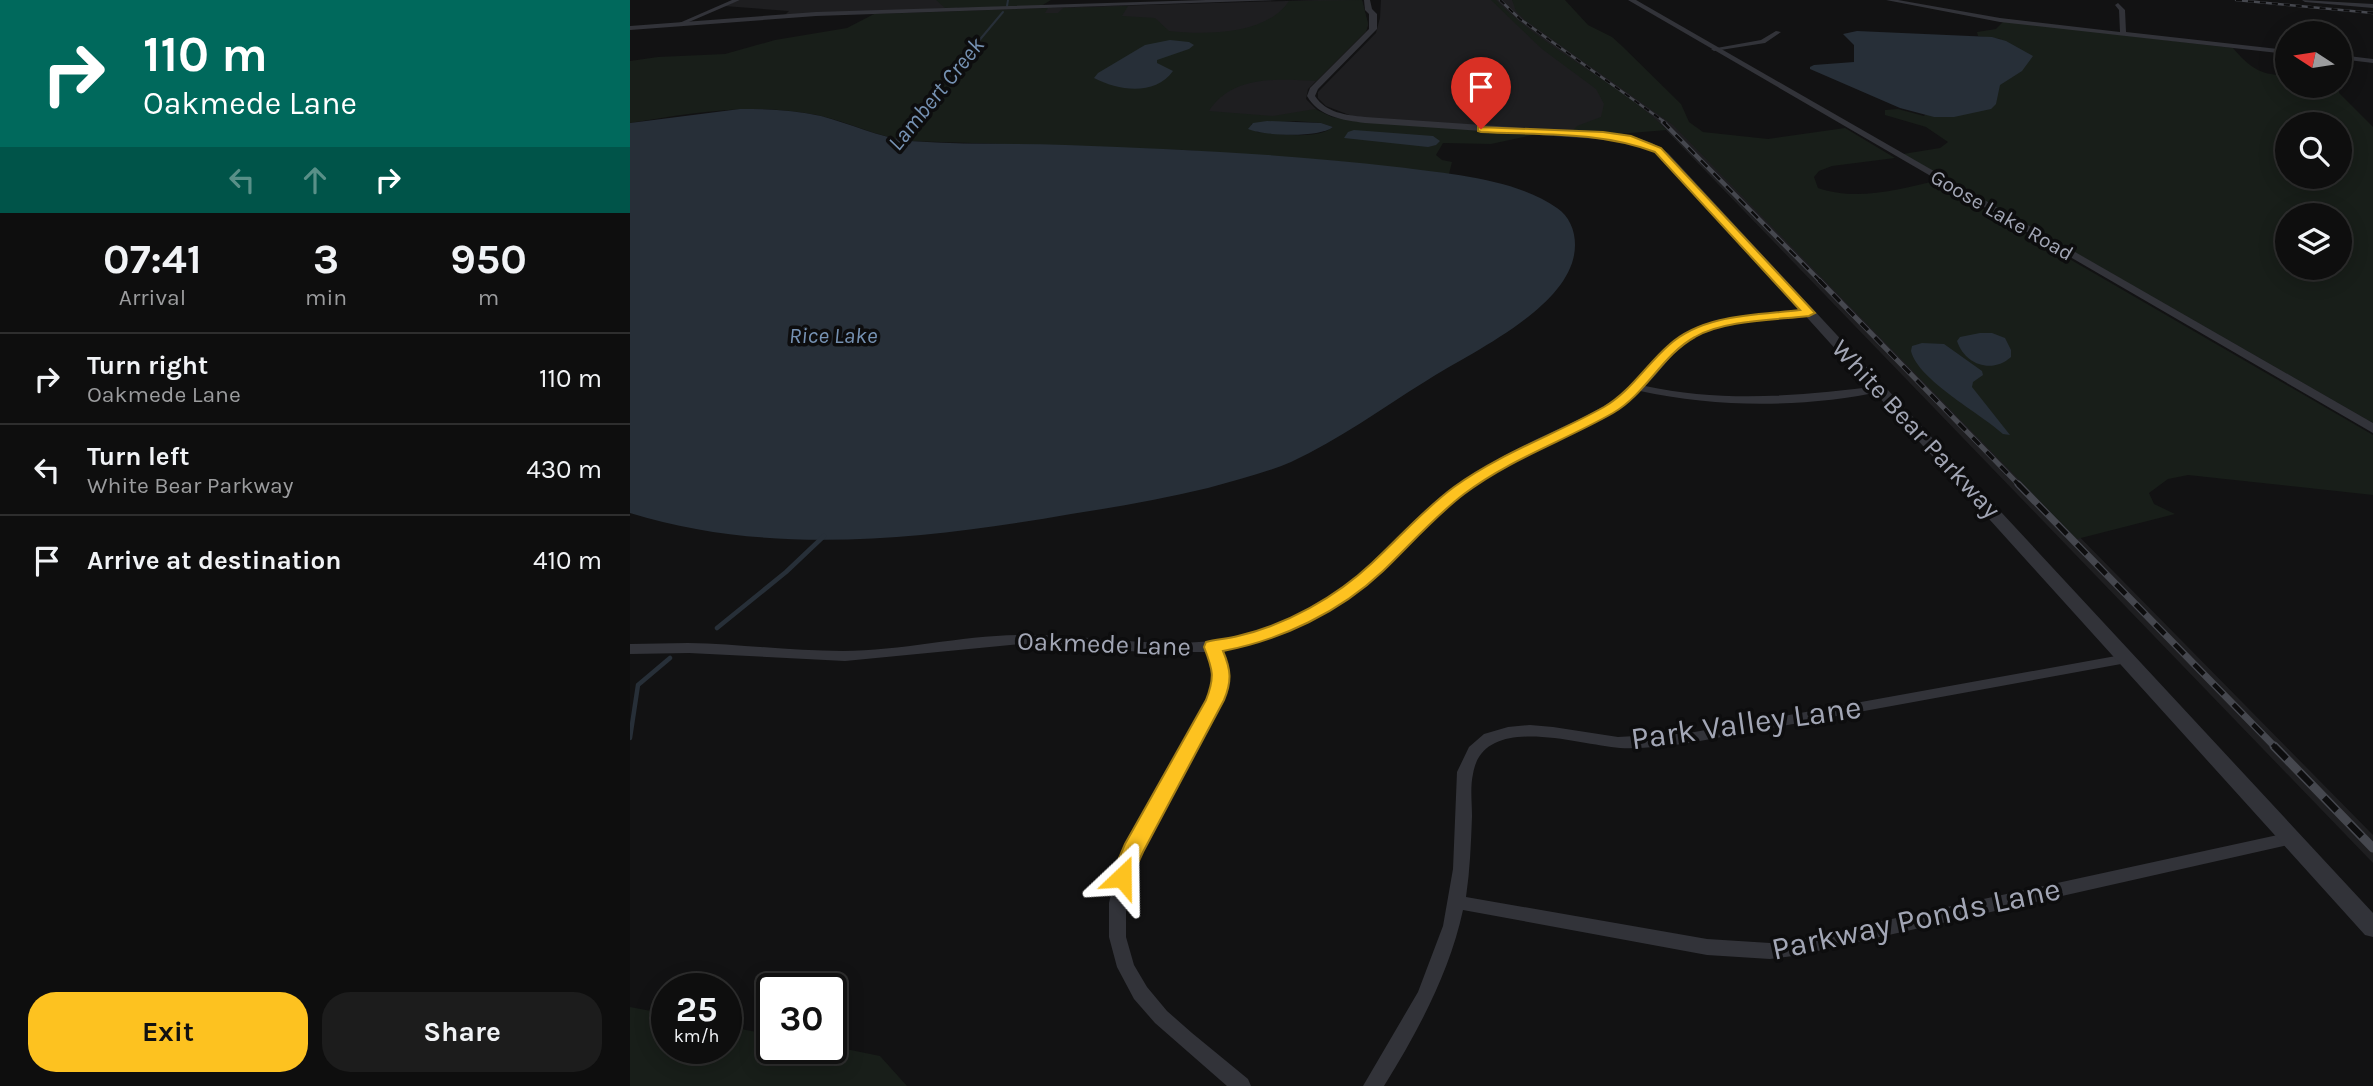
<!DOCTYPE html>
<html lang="en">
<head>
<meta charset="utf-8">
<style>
  :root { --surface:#0e0e0e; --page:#1c1c1c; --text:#f1f3f6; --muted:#9b9c9e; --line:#2e2e2e; --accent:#fdc220 }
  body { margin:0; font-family:Karla,sans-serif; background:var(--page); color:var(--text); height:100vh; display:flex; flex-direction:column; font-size:26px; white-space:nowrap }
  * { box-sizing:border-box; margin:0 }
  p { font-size:23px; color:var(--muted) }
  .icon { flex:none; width:38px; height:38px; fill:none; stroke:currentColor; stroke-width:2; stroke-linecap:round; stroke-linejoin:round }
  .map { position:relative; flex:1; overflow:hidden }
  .sheet { display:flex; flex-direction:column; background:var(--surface); width:630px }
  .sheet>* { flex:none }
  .banner { background:#00695c; color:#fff; overflow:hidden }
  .needle { width:46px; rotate:282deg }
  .controls { position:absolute; left:1645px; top:21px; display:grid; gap:14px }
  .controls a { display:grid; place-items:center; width:77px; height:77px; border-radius:50%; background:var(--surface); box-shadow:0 4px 18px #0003,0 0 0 2px var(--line); font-size:35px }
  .speed { position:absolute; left:21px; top:973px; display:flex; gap:14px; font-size:35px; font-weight:700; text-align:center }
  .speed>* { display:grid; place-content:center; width:91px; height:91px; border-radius:50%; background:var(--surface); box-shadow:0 4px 18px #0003,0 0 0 2px var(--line); line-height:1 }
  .speed small { font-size:18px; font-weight:400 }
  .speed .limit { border:4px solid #111; border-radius:10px; background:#fff; color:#111 }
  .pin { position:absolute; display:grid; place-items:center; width:60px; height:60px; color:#fff; margin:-72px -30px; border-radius:50% 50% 50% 0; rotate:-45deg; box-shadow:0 0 7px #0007 }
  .pin .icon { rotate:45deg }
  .me { position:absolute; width:77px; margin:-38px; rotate:23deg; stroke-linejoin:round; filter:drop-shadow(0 0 5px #0008) }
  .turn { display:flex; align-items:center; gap:24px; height:147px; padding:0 28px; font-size:32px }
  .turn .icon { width:91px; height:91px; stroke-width:2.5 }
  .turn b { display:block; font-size:49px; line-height:60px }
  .lanes { display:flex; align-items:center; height:66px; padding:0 28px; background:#0003; justify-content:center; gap:35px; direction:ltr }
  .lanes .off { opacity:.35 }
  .eta { display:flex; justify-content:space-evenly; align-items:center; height:119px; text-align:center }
  .eta b { font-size:42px; font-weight:700; line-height:49px }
  .primary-button { display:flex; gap:14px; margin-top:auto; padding:14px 28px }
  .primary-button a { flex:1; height:80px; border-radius:28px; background:var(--accent); color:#111; font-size:28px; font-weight:700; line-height:80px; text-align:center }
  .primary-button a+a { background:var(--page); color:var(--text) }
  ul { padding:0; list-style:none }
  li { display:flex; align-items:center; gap:21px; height:91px; padding:0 28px; border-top:2px solid var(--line) }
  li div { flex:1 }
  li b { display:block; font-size:26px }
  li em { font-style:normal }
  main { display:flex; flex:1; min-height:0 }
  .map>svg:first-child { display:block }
</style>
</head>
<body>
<main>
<section class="sheet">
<div class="banner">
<div class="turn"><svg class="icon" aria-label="right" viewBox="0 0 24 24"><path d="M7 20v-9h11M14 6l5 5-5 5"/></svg><div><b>110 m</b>Oakmede Lane</div></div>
<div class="lanes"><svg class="icon off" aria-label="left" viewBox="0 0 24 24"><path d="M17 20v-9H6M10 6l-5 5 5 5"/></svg><svg class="icon off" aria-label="ahead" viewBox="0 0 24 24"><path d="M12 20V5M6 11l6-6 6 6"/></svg><svg class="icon" aria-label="right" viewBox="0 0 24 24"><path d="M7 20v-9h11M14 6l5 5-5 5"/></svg></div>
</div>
<div class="eta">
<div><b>07:41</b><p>Arrival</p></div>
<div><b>3</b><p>min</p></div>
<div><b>950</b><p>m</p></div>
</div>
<ul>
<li><svg class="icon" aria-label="right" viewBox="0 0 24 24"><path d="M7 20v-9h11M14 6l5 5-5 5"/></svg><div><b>Turn right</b><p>Oakmede Lane</p></div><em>110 m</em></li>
<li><svg class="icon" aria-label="left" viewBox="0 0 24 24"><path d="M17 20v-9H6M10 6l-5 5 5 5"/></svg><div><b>Turn left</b><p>White Bear Parkway</p></div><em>430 m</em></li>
<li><svg class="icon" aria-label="arrive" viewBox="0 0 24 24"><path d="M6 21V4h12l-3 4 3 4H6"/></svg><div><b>Arrive at destination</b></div><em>410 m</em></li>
</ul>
<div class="primary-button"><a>Exit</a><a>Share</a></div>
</section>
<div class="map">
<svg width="1743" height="1086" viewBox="0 0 1743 1086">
  <rect width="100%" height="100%" fill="#121213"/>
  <g fill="#1e1e20">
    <path d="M110 0H334L327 8 155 15 159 11 94 6Z"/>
    <path d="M688 0H732L738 25 736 31 678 89 676 99 687 110 649 118 535 109 492 30 411 14 416 8Z"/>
    <path d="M751 0H882L1044 125 1743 835V863L1032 126 988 134 857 127 744 119 722 116 696 106 688 98V92L746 33 750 18Z"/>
  </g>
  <g fill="#181e19" fill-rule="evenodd">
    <path d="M306 0H421L411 6 315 8Z"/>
    <path d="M732 0 738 23 736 31 686 81C648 79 602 75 579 111L643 116 685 109 702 117 732 122 907 134 861 144 813 143 806 155 812 160 822 162 819 174 704 161 553 150 279 141C244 136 219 122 187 115 124 102 62 113 0 123V61L28 57 95 54 145 40 217 28 244 14 418 8 415 13H428L433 8 498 6 492 16 525 18 539 31C576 35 637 35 659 1ZM666 121 691 123 703 127C685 141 648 133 627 132L621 124Z"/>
    <path d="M861 0H866C916 51 986 80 1037 130L988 134 943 130 947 126 971 117 974 104 966 89 912 49Z"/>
    <path d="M882 0H935L958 25 982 37 992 46 1051 104 1059 122 1073 132 1138 139 1215 128 1265 158 1202 166 1189 171 1184 177 1188 188C1225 201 1268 190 1305 181L1743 435V495L1558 475 1538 479 1519 493 1524 504 1545 514 1447 539 1043 125 895 20 886 11Z"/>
    <path d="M1374 21 1603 48C1619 67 1631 76 1657 75V86H1709V93L1743 127V423L1273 154 1310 148 1318 142 1296 127 1255 115V110L1268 109 1294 116 1371 39 1348 36 1347 32 1366 29ZM1657 124H1710V177H1657ZM1657 215H1710V268H1657Z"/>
    <path d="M0 1007 37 1014V1048H96V1026L142 1035V1048L201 1046 250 1056 277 1086H0Z"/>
  </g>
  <g fill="#272f38">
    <path d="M1227 31 1362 37 1376 41 1403 56 1392 71 1370 85 1366 104 1361 109 1324 117H1304L1270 108 1180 69V67L1184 65 1224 62V45L1213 34Z"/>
    <path d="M540 40 559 42 564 45 559 49 527 60V63L543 71C525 96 489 91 464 78L468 73 515 45Z"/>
    <path d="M110 109C137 109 164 110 191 116 221 124 248 137 279 141 332 145 384 143 436 145 547 149 657 154 767 167 814 173 888 179 927 208 939 216 945 230 945 245 945 306 841 352 796 381 752 408 709 440 661 462 635 473 606 480 578 488 533 499 487 507 441 514 298 539 141 557 0 513V123Z"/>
    <path d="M637 121 691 123 703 127C690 138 634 136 618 129L623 123Z"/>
    <path d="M724 130 803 136 810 141 806 145 798 147 714 138 718 132Z"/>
    <path d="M1350 333H1362L1375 338 1381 350V357C1362 374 1335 365 1327 341L1330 337Z"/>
    <path d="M1292 343 1314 344 1352 371 1353 375 1343 382 1342 387 1380 435 1373 434C1350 413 1288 380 1281 351L1282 346Z"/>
  </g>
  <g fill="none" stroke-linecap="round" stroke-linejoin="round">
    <g stroke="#272f38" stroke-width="2">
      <path d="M377 6 378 0"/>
      <path d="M280 123 373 12"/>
    </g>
    <path stroke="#272f38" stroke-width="2.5" d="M264 143 282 122"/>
    <g stroke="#272f38" stroke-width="4.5">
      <path d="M87 628 156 572 194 536"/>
      <path d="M0 738 8 685 40 658"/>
    </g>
    <g fill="#323339" fill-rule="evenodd">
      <path d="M102 0H110L52 25 47 24Z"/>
      <path d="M1256 0H1268L1370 18 1490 32 1489 10 1485 5 1488 3 1495 10 1496 32 1657 50V54L1370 22Z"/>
      <path d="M1146 31 1151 32 1135 43 1084 51 1081 49 1131 40Z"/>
      <path d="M1710 55 1743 59V63L1710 59Z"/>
      <path d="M1179 310 1182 311V315C1141 323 1092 314 1056 342 1041 354 1030 372 1015 386 1094 403 1171 396 1250 386L1255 389 1254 391C1175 408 1088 408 1010 391 965 426 909 442 862 473 839 488 818 504 799 522 778 542 760 564 738 582 696 618 645 641 590 650L599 670 598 685 504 863 496 903V937L504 965 517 987 537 1011 562 1033 618 1079 621 1086H597L525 1023 504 999 487 967 479 937V903L488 863 584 685 585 670 577 652H514L390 644 215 661 59 653 0 654V644C19 644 39 643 58 643 110 644 161 651 213 651 272 651 333 635 393 635 479 634 564 659 648 625 686 610 720 586 750 558 770 538 788 517 810 500 835 480 862 461 891 447 923 430 958 418 988 397 1017 378 1033 343 1065 329 1100 313 1141 314 1179 310Z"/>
      <path d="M1497 654 1502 656 1504 659 1502 662 1059 743C1036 746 1013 749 990 748 949 745 853 712 843 774 840 787 842 803 842 816 841 843 840 870 836 897L1077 939 1140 943 1170 939 1661 832 1667 833 1669 838 1667 843 1170 955 1140 959 1077 955 833 910C819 974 788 1031 754 1086H733L788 992 813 926 823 869 827 772 839 747 854 734 878 727 900 725 923 727 988 737 1059 733Z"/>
    </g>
    <g fill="#323339" fill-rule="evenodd">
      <path d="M576 0H647L186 16 0 30V26L186 12Z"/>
      <path d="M734 0H740L742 9 747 14V29L688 89 685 96C696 113 716 115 735 117L998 135 1022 143 1038 153 1743 913V937L1735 935 1032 157 1016 147 997 141 735 123C713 120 689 117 677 96L680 88 739 29V14L735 10Z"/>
      <path d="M998 0H1006L1743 423V433Z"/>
      <path d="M1672 0 1743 4V8L1675 2Z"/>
    </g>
    <defs>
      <g id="rail-far4">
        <path d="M870 0 890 19 1036 123"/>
        <path d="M1606 0 1743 13"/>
      </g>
      <path id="rail-far3" d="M1033 122 1191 282"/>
      <path id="rail-far2" d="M1189 280 1389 485"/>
      <path id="rail-far1" d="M1388 484 1646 748"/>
      <path id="rail" d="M1644 746 1743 848"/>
    </defs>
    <use href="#rail-far4" stroke="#45474e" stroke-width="2.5"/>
    <use href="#rail-far3" stroke="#45474e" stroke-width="4.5"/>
    <use href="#rail-far2" stroke="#45474e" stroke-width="5"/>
    <use href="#rail-far1" stroke="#45474e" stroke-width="7"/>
    <use href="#rail" stroke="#45474e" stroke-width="9"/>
    <use href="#rail-far4" stroke="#0d0d0e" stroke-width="2" stroke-dasharray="6" stroke-linecap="butt"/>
    <use href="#rail-far3" stroke="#0d0d0e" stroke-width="2.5" stroke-dasharray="9" stroke-linecap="butt"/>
    <use href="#rail-far2" stroke="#0d0d0e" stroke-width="3.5" stroke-dasharray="10" stroke-linecap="butt"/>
    <use href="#rail-far1" stroke="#0d0d0e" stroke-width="4.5" stroke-dasharray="14" stroke-linecap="butt"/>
    <use href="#rail" stroke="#0d0d0e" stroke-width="6" stroke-dasharray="18" stroke-linecap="butt"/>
  </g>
  <path fill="#fdc220" stroke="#a47e15" stroke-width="2" d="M848 127 973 132 1001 136 1031 148 1185 313 1179 316C1146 320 1093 320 1065 337 1032 355 1016 394 983 413 934 441 880 459 834 494 804 517 780 545 753 571 710 612 651 640 593 651 601 670 602 681 594 700L513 852 499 883 492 886 484 883 481 877 495 844 576 700C585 677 583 670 574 647L576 642C586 639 597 639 608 636 656 625 706 597 742 563 769 538 794 509 824 487 871 453 924 435 974 407 1001 391 1016 365 1039 345 1073 314 1127 315 1170 310L1025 152C970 131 909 135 851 132L848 131Z"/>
  <g text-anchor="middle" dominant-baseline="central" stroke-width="7" stroke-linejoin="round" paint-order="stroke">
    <g font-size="21" fill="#a2a6b5" stroke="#0d0d0e">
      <text transform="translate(1372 215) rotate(30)">Goose Lake Road</text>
    </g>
    <g font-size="23" font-style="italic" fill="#7692b3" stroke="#0d0d0e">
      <text transform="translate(306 94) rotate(-51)">Lambert Creek</text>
      <text x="203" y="335">Rice Lake</text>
    </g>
    <g font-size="26" fill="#a2a6b5" stroke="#0d0d0e">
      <text transform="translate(1286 429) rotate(47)">White Bear Parkway</text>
      <text transform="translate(474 644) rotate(2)">Oakmede Lane</text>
    </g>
    <g font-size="32" fill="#a2a6b5" stroke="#0d0d0e">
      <text transform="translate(1116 723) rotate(-8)">Park Valley Lane</text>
      <text transform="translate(1286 919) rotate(-12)">Parkway Ponds Lane</text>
    </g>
  </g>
</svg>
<div class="controls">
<a><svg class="needle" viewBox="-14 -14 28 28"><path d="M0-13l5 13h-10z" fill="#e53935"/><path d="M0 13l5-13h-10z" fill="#9b9c9e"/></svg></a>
<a><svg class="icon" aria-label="search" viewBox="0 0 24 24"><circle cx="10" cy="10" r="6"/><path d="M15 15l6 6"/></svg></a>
<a><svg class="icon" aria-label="layers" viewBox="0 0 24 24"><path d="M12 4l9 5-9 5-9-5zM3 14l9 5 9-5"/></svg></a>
</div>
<div class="speed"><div>25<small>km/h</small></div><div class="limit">30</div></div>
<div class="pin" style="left:851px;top:129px;background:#d93025"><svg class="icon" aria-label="arrive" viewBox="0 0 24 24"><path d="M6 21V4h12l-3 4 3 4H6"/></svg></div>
<svg class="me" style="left:492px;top:877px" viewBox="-20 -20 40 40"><path d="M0-17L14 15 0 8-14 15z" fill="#fdc220" stroke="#fff" stroke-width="4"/></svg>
</div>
</main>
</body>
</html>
